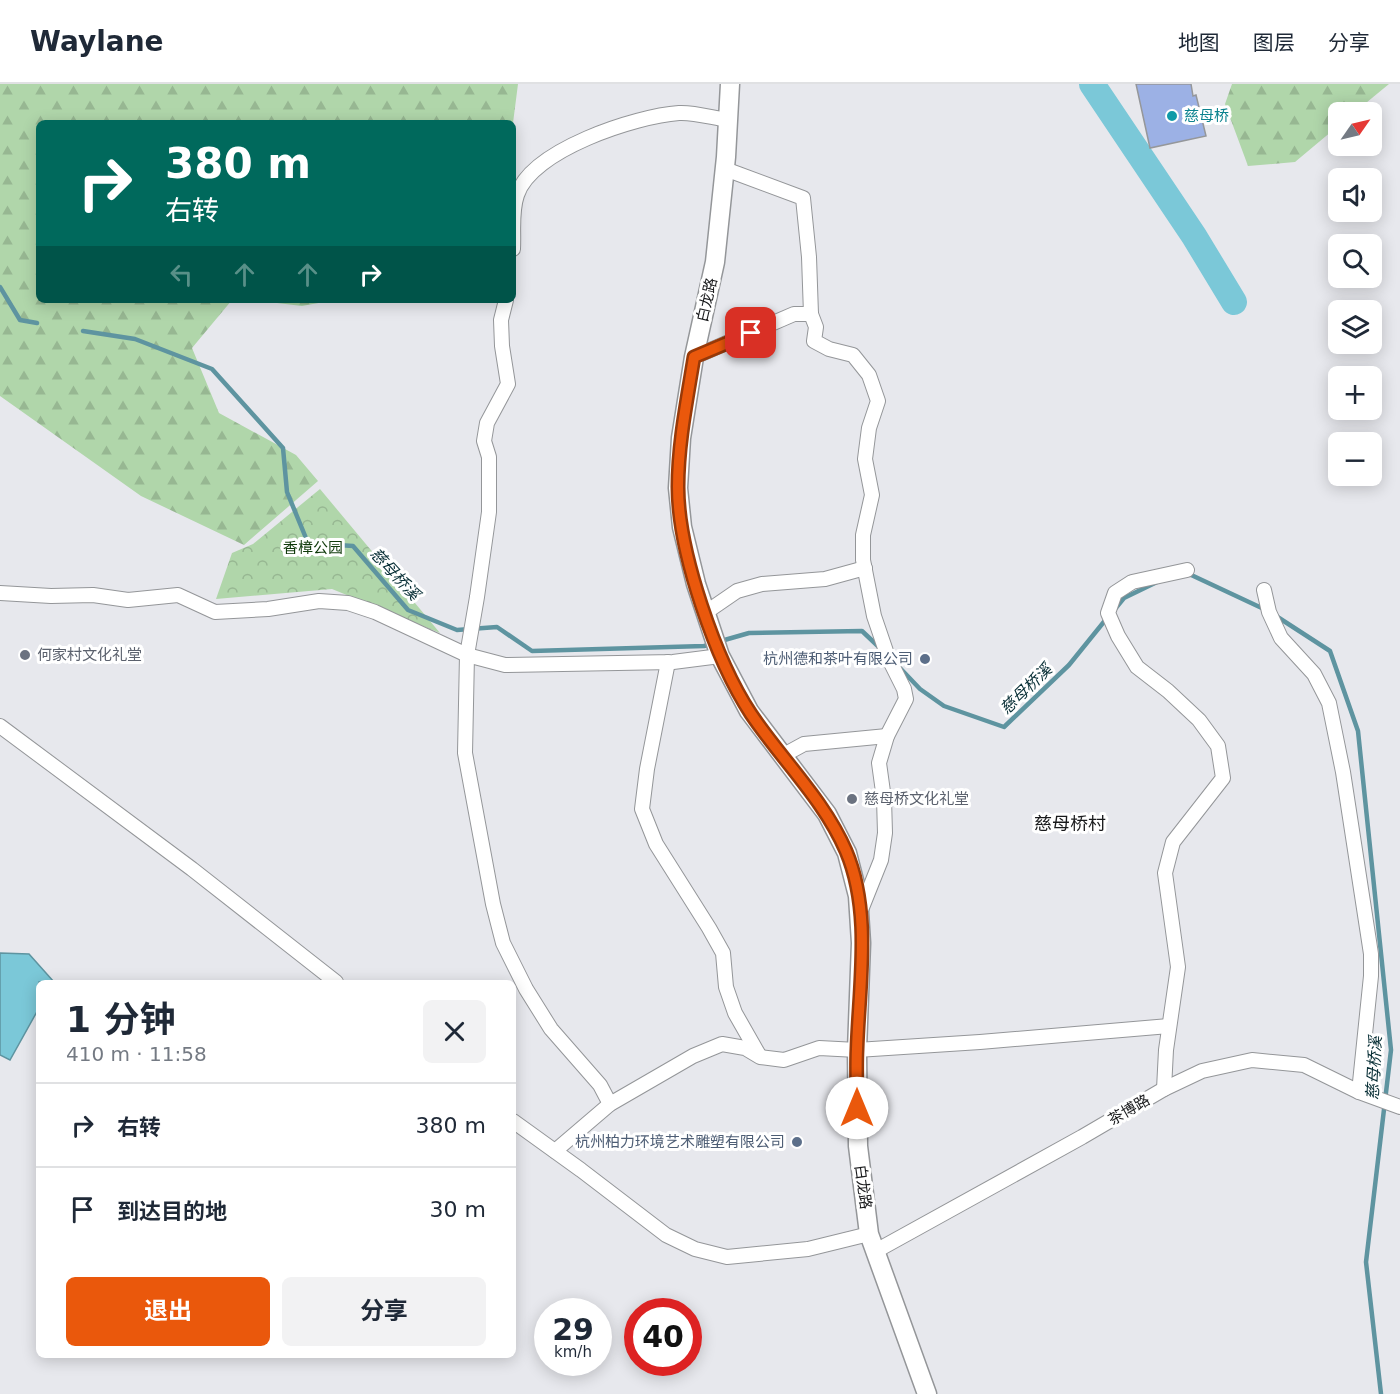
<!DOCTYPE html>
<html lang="zh">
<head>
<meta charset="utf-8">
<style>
  :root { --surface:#fff; --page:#f2f2f3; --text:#1f2937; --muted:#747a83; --line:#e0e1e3; --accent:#ea580c }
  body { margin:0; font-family:"DejaVu Sans","Noto Sans SC",sans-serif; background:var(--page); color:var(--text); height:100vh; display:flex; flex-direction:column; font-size:22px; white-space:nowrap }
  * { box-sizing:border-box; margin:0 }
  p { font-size:20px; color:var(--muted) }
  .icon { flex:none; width:33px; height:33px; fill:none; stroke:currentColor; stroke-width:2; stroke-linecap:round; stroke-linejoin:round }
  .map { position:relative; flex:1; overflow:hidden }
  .details { position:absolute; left:36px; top:896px; width:480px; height:378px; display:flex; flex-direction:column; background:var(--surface); border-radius:9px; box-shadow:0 3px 15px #0003 }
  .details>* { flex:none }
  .guide { position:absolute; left:36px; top:36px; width:480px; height:183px; border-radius:9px; box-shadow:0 3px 15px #0003; background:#00695c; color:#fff; overflow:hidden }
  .needle { width:39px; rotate:56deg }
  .controls { position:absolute; left:1328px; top:18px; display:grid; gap:12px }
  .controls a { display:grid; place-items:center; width:54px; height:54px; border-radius:9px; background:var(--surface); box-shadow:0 3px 15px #0003; font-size:30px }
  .speed { position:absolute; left:534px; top:1214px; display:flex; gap:12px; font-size:30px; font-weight:700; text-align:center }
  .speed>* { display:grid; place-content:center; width:78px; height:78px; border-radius:50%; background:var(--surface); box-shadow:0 3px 15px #0003; line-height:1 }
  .speed small { font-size:15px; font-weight:400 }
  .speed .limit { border:9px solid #d22; background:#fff; color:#111 }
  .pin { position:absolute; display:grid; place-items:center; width:51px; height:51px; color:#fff; margin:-26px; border-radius:12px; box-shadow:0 3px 9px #0006 }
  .me { position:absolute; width:66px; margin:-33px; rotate:0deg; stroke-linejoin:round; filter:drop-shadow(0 0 4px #0008) }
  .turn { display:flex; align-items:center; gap:21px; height:126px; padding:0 30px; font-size:27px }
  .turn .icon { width:78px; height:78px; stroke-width:2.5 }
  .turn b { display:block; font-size:42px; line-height:51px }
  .lanes { display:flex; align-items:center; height:57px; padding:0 30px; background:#0003; justify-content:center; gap:30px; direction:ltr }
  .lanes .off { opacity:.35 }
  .round { display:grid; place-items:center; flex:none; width:63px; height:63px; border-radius:9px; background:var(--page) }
  .head { display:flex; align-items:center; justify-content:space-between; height:102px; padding:0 30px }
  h1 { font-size:36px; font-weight:700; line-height:45px }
  .cta { display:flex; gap:12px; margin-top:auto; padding:12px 30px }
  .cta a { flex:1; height:69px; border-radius:9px; background:var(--accent); color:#fff; font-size:24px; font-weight:700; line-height:69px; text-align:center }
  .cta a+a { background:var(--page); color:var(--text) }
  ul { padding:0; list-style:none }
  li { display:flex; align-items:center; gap:18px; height:84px; padding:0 30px; border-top:2px solid var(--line) }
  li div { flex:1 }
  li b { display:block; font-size:22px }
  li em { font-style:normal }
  header { display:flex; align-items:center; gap:36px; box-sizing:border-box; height:84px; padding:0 30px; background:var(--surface); border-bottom:2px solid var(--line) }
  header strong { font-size:28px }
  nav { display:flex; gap:33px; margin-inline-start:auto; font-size:21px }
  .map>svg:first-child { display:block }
</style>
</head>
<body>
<header>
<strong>Waylane</strong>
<nav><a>地图</a><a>图层</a><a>分享</a></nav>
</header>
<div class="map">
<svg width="1400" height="1310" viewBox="0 0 1400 1310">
  <defs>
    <pattern id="forest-firs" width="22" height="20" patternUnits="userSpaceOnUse" patternTransform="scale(1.5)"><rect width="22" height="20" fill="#b0d6aa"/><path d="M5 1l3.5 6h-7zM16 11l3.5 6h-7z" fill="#97b792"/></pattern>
    <pattern id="park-crowns" width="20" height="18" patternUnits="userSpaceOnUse" patternTransform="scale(1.5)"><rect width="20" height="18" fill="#b0d6aa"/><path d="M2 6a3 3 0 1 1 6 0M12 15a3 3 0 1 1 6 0" fill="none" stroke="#97b792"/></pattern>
  </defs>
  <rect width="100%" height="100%" fill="#e7e8ed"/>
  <g fill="url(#forest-firs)">
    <path d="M0 0H518L513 39H39V216H232L192 264 219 329 296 371 318 397 244 461 141 412 0 312Z"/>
    <path d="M1232 0H1389L1355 28H1338V42L1295 78 1248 82 1225 20Z"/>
    <path d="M251 216H335L302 222Z"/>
  </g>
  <path fill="url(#park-crowns)" d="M320 405 440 549 332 505 216 515 232 469 253 460Z"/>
  <path fill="#7bc8d8" stroke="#5e94a0" stroke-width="1.5" d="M0 869 29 870 54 898H39V924L10 976 0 971Z"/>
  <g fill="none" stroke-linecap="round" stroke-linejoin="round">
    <g stroke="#5e94a0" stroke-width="4.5">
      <path d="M0 203 20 236 37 239"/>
      <path d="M83 247 135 255 212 285 283 364 287 408 308 459 353 462 408 526 457 546 497 543 532 567 704 562 713 560"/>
      <path d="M1187 489 1266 526"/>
      <path d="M1115 525 1124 514 1157 498"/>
      <path d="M1276 532 1330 567 1358 647 1391 966 1366 1178 1381 1310"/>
      <path d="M721 557 749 549 862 547 881 565"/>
      <path d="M899 583 920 605 944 622 1004 643 1069 581 1107 534"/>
    </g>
    <path stroke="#7bc8d8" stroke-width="26" d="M1092 0 1194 152 1234 218"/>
  </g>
  <path fill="#9cb1e5" stroke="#95979a" stroke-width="1.5" d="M1136 0H1191L1193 12 1196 11 1206 52 1150 64Z"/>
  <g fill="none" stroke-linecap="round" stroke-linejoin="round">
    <defs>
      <g id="street">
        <path d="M725 85 803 114 809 173 811 230"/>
        <path d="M513 165C514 147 511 128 517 111 531 66 636 32 679 29 694 28 713 34 728 36"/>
        <path d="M506 216 501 236 502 262 508 300 487 339 484 357 489 373V428L477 513 467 571 465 669 493 820 503 859 526 905 551 945 600 1001 610 1020"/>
        <path d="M694 273 794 230H811L816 243 814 257 829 265 853 271 869 291 878 317 869 344 865 375 872 411 863 451V476L874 532 888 573 904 605 906 615 887 652 879 679 884 715 885 749 881 776 861 826"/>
        <path d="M1264 506 1269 528 1281 554 1314 590 1329 619 1343 688 1371 870V892L1359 1008"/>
        <path d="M0 509 51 512 93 511 128 516 178 511 215 528 268 525 319 517 348 519 375 528 467 571 505 581 673 578 720 572"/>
        <path d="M705 529 737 507 762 500 825 495 865 484"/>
        <path d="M668 578 647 685 642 725 656 760 709 844 723 869 726 903 735 929 759 971"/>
        <path d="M0 642 192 785 336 898"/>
        <path d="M782 672 804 660 887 652"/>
        <path d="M1164 1005 1166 966 1178 883 1165 789 1173 758 1223 694 1218 662 1199 636 1168 607 1137 583 1118 552 1108 529 1115 509 1132 498 1187 486"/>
        <path d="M513 1037 581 1086 666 1151 695 1165 727 1173 808 1165 869 1150"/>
        <path d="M555 1067 610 1020 693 972 722 960 745 964 760 973 784 976 819 964 857 966 980 958 1169 942"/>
        <path d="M874 1168 1082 1053 1164 1005 1202 987 1252 976 1304 981 1359 1008 1400 1023"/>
      </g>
      <path id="secondary" d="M730 0 726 73 715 178 694 273 681 354 678 404 682 443 696 500 720 572 749 627 827 730 847 769 858 812 861 859 857 966 858 1062 869 1150 927 1310"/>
    </defs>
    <use href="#street" stroke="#949699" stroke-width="16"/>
    <use href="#secondary" stroke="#949699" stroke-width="21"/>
    <use href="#street" stroke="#fff" stroke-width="14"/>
    <use href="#secondary" stroke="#fff" stroke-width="18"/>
  </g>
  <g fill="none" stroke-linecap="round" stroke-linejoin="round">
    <defs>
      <path id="route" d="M751 249 694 273C687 316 678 360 678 403 678 468 716 577 751 630 782 676 824 716 846 767 872 828 859 901 857 965 856 984 857 1004 857 1024"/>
    </defs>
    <use href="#route" stroke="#983908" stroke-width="15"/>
    <use href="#route" stroke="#ea580c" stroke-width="10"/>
  </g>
  <circle fill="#0f9aa8" stroke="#fff" stroke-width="2" cx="1172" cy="32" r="6"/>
  <g fill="#6b7280" stroke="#fff" stroke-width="2">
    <circle cx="25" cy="571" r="6"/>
    <circle cx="852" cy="715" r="6"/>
  </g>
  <g fill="#5c6f8a" stroke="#fff" stroke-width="2">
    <circle cx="925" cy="575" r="6"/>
    <circle cx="797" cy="1058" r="6"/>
  </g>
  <g text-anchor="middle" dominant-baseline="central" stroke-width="6" stroke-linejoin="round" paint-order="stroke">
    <g font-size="15" fill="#0d838f" stroke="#fff" text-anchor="start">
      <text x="1184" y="32">慈母桥</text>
    </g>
    <g font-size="15" fill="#191a1c" stroke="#fff">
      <text transform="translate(707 216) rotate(-77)">白龙路</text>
      <text transform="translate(1129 1026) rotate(-30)">茶博路</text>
      <text transform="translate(863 1103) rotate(82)">白龙路</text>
    </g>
    <g font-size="15" fill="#103a0b" stroke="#fff">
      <text x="313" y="464">香樟公园</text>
    </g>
    <g font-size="15" fill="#5b616d" stroke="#fff" text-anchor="start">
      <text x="37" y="571">何家村文化礼堂</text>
      <text x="864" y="715">慈母桥文化礼堂</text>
    </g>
    <g font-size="15" fill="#4e5e75" stroke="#fff" text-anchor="end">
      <text x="913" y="575">杭州德和茶叶有限公司</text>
      <text x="785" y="1058">杭州柏力环境艺术雕塑有限公司</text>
    </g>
    <g font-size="16" font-style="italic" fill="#072e35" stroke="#fff">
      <text transform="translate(395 490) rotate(47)">慈母桥溪</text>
      <text transform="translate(1026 605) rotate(-44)">慈母桥溪</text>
      <text transform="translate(1374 984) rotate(-87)">慈母桥溪</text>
    </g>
    <g font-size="18" fill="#191a1c" stroke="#fff">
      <text x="1070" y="739">慈母桥村</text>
    </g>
  </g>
</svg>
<div class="controls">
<a><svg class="needle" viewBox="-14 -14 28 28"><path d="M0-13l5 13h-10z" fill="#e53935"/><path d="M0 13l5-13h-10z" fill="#747a83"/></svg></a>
<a><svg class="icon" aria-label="sound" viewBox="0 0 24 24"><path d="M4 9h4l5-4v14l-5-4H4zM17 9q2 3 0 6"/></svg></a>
<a><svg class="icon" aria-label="search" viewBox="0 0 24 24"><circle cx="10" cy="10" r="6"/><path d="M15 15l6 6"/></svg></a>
<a><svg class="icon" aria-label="layers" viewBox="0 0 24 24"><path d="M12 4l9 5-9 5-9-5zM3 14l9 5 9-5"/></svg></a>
<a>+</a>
<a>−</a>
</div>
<div class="speed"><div>29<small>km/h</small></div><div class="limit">40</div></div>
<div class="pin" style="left:751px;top:249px;background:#d93025"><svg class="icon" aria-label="arrive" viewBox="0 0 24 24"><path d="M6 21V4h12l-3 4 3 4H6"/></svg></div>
<svg class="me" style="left:857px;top:1024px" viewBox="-20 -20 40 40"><circle r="19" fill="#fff"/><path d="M0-13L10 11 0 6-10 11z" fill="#ea580c"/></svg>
<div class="guide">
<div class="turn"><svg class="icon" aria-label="right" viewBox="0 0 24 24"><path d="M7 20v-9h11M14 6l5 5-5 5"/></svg><div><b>380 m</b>右转</div></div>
<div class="lanes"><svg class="icon off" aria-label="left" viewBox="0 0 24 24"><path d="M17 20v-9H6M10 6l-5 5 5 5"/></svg><svg class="icon off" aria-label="ahead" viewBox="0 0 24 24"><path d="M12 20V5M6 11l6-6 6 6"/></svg><svg class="icon off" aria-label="ahead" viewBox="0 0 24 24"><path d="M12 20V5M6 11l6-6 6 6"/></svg><svg class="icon" aria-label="right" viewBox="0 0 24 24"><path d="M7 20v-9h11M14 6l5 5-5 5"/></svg></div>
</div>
<section class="details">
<div class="head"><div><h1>1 分钟</h1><p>410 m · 11:58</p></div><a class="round"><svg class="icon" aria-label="close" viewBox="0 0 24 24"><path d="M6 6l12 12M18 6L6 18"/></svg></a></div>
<ul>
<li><svg class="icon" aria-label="right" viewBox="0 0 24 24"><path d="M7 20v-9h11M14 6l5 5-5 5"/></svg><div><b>右转</b></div><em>380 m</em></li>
<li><svg class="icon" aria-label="arrive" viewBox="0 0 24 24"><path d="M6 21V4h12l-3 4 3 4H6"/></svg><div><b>到达目的地</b></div><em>30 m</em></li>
</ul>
<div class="cta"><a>退出</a><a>分享</a></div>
</section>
</div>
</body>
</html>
